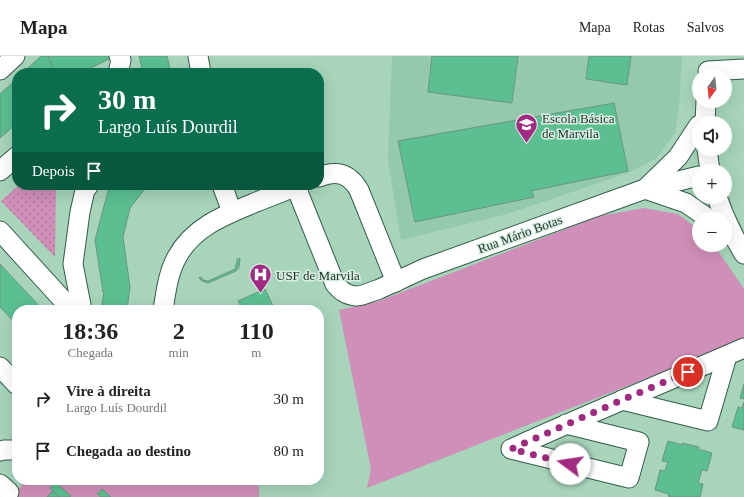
<!DOCTYPE html>
<html lang="pt">
<head>
<meta charset="utf-8">
<style>
  :root { --surface:#fff; --page:#f6f6f6; --text:#222; --muted:#767676; --line:#e0e0e0 }
  body { margin:0; font-family:"Times New Roman",serif; background:var(--page); color:var(--text); height:100vh; display:flex; flex-direction:column; font-size:15px; white-space:nowrap }
  * { box-sizing:border-box; margin:0 }
  p { font-size:13px; color:var(--muted) }
  .icon { flex:none; width:22px; height:22px; fill:none; stroke:currentColor; stroke-width:2; stroke-linecap:round; stroke-linejoin:round }
  .map { position:relative; flex:1; overflow:hidden }
  .sheet { position:absolute; left:12px; top:249px; width:312px; height:180px; display:flex; flex-direction:column; background:var(--surface); border-radius:16px; box-shadow:0 4px 16px #0002 }
  .sheet>* { flex:none }
  .banner { position:absolute; left:12px; top:12px; width:312px; height:122px; border-radius:16px; box-shadow:0 4px 16px #0002; background:#0b6e4f; color:#fff; overflow:hidden }
  .needle { width:26px; rotate:195deg }
  .tools { position:absolute; left:692px; top:12px; display:grid; gap:8px }
  .tools a { display:grid; place-items:center; width:40px; height:40px; border-radius:50%; background:var(--surface); box-shadow:0 4px 16px #0002; font-size:20px }
  .pin { position:absolute; display:grid; place-items:center; width:34px; height:34px; color:#fff; margin:-17px; border:2px solid #fff; border-radius:50%; box-shadow:0 1px 4px #0007 }
  .me { position:absolute; width:44px; margin:-22px; rotate:284deg; stroke-linejoin:round; filter:drop-shadow(0 0 3px #0008) }
  .turn { display:flex; align-items:center; gap:14px; height:84px; padding:0 20px; font-size:18px }
  .turn .icon { width:52px; height:52px; stroke-width:2.5 }
  .turn b { display:block; font-size:28px; line-height:34px }
  .then { display:flex; align-items:center; height:38px; padding:0 20px; background:#0003; gap:8px; font-size:15px }
  .eta { display:flex; justify-content:space-evenly; align-items:center; height:68px; text-align:center }
  .eta b { font-size:24px; font-weight:600; line-height:28px }
  ul { padding:0; list-style:none }
  li { display:flex; align-items:center; gap:12px; height:52px; padding:0 20px }
  li div { flex:1 }
  li b { display:block; font-size:15px }
  li em { font-style:normal }
  header { display:flex; align-items:center; gap:24px; box-sizing:border-box; height:56px; padding:0 20px; background:var(--surface); border-bottom:1px solid var(--line) }
  header strong { font-size:19px }
  nav { display:flex; gap:22px; margin-inline-start:auto; font-size:14px }
  .map>svg:first-child { display:block }
</style>
</head>
<body>
<header>
<strong>Mapa</strong>
<nav><a>Mapa</a><a>Rotas</a><a>Salvos</a></nav>
</header>
<div class="map">
<svg width="744" height="441" viewBox="0 0 744 441">
  <defs>
    <pattern id="park-dots" width="8" height="8" patternUnits="userSpaceOnUse"><rect width="8" height="8" fill="#d08fb8"/><path d="M2 2h.1M6 6h.1" fill="none" stroke="#a87596" stroke-width="1.8" stroke-linecap="round"/></pattern>
  </defs>
  <rect width="100%" height="100%" fill="#a7d4bb"/>
  <path fill="#94c9ad" d="M392 0H682L679 51 675 77 657 102 628 117 507 158 401 184 388 105Z"/>
  <g fill="#d08fb8">
    <path d="M644 152 678 158 699 174V189H714L744 233V283L742 285 367 432 371 413 339 254 376 246 600 160Z"/>
    <path d="M30 424H257L259 434V441H12L24 427 26 428Z"/>
  </g>
  <path fill="url(#park-dots)" d="M19 129H57L56 130 55 201 1 145Z"/>
  <g fill="#5bbf91" stroke="#6b9680">
    <path d="M41 0H48L56 17H23Z"/>
    <path d="M48 0H115L81 17H56Z"/>
    <path d="M139 0H167L171 17H143Z"/>
    <path d="M432 0H518L512 47 428 36Z"/>
    <path d="M589 0H631L627 29 586 23Z"/>
    <path d="M17 23V67L0 82V38Z"/>
    <path d="M614 47 628 115 531 135 534 141 415 166 398 85Z"/>
    <path d="M112 129H148L130 152 123 181 130 231 127 254H101L104 235 103 236 95 184 108 135Z"/>
    <path d="M240 202 239 211 236 215 208 227 202 225 199 222 201 221 203 224 208 225 235 213 237 206V203Z"/>
    <path d="M0 208 43 254H17V269L0 251Z"/>
    <path d="M265 233 275 254H243L238 245Z"/>
    <path d="M744 328V343L740 342Z"/>
    <path d="M744 346V374L732 371 738 351 742 352Z"/>
    <path d="M668 385 682 389V387L699 391 698 393 712 397 707 415 702 414 698 427 703 428 700 441H672L668 440 669 438 655 434 660 414 665 415 668 406 662 405Z"/>
    <path d="M55 426 71 440 70 441H59L50 432Z"/>
    <path d="M102 433 111 441H101L97 438Z"/>
    <path d="M53 435 59 441H47Z"/>
  </g>
  <g fill="none" stroke-linecap="round" stroke-linejoin="round">
    <defs>
      <g id="minor">
        <path d="M198 0 201 17"/>
        <path d="M0 14 15 0"/>
        <path d="M708 15 744 13"/>
        <path d="M118 17 121 4 119 0"/>
        <path d="M705 67 706 45"/>
        <path d="M699 69 678 101 645 133 686 147 709 163"/>
        <path d="M707 93 710 115"/>
        <path d="M0 115 17 100"/>
        <path d="M319 121C336 114 349 117 359 134L396 226"/>
        <path d="M222 129 232 156"/>
        <path d="M296 131 335 228C341 235 346 239 356 240 363 240 370 236 377 234 393 227 408 220 423 213L645 133 699 120"/>
        <path d="M717 141C724 161 733 180 744 198"/>
        <path d="M0 175 72 254"/>
        <path d="M82 254 73 208 80 156 85 134 89 129"/>
        <path d="M163 254C166 236 168 217 177 201 193 171 225 159 254 147 269 141 284 135 300 129"/>
        <path d="M0 311 17 329"/>
        <path d="M622 344 708 365 727 300"/>
        <path d="M566 368 639 386 629 422 511 393C588 358 666 326 744 292"/>
        <path d="M0 395 4 394H17"/>
        <path d="M0 428 9 436"/>
      </g>
    </defs>
    <use href="#minor" stroke="#335d48" stroke-width="21"/>
    <use href="#minor" stroke="#fff" stroke-width="19"/>
  </g>
  <g fill="none" stroke-linecap="round" stroke-linejoin="round">
    <path stroke="#a22981" stroke-width="7" stroke-dasharray="0 12.6" d="M570 408 511 393 622 344 688 316"/>
  </g>
  <defs>
    <symbol id="school-pin" viewBox="-11 -11 22 30"><path d="M0 17L-7.5 6A9.5 9.5 0 1 1 7.5 6Z" fill="#a22981" stroke="#d8eee2"/><path d="M0-5L7-2L0 1L-7-2ZM-4 1L0 2.5L4 1V4Q0 6-4 4Z" fill="#fff"/></symbol>
    <symbol id="hospital-pin" viewBox="-11 -11 22 30"><path d="M0 17L-7.5 6A9.5 9.5 0 1 1 7.5 6Z" fill="#a22981" stroke="#d8eee2"/><path d="M-5-5h3v3.5h4V-5h3V5h-3V1.5h-4V5h-3Z" fill="#fff"/></symbol>
  </defs>
  <g fill-rule="evenodd">
    <use href="#school-pin" x="514" y="56" width="25" height="34"/>
    <use href="#hospital-pin" x="248" y="206" width="25" height="34"/>
  </g>
  <g text-anchor="middle" dominant-baseline="central" stroke-width="3" stroke-linejoin="round" paint-order="stroke">
    <g font-size="13" fill="#1e3027" stroke="#d8eee2" text-anchor="start">
      <text x="542" y="62">Escola Básica<tspan x="542" dy="15">de Marvila</tspan></text>
      <text x="276" y="219">USF de Marvila</text>
    </g>
    <g font-size="13" fill="#1e3027" stroke="#d8eee2">
      <text transform="translate(520 178) rotate(-20)">Rua Mário Botas</text>
    </g>
  </g>
</svg>
<div class="tools">
<a><svg class="needle" viewBox="-14 -14 28 28"><path d="M0-13l5 13h-10z" fill="#e53935"/><path d="M0 13l5-13h-10z" fill="#767676"/></svg></a>
<a><svg class="icon" aria-label="sound" viewBox="0 0 24 24"><path d="M4 9h4l5-4v14l-5-4H4zM17 9q2 3 0 6"/></svg></a>
<a>+</a>
<a>−</a>
</div>
<div class="pin" style="left:688px;top:316px;background:#d93025"><svg class="icon" aria-label="arrive" viewBox="0 0 24 24"><path d="M6 21V4h12l-3 4 3 4H6"/></svg></div>
<svg class="me" style="left:570px;top:408px" viewBox="-20 -20 40 40"><circle r="19" fill="#fff"/><path d="M0-13L10 11 0 6-10 11z" fill="#a22981"/></svg>
<div class="banner">
<div class="turn"><svg class="icon" aria-label="right" viewBox="0 0 24 24"><path d="M7 20v-9h11M14 6l5 5-5 5"/></svg><div><b>30 m</b>Largo Luís Dourdil</div></div>
<div class="then">Depois<svg class="icon" aria-label="arrive" viewBox="0 0 24 24"><path d="M6 21V4h12l-3 4 3 4H6"/></svg></div>
</div>
<section class="sheet">
<div class="eta">
<div><b>18:36</b><p>Chegada</p></div>
<div><b>2</b><p>min</p></div>
<div><b>110</b><p>m</p></div>
</div>
<ul>
<li><svg class="icon" aria-label="right" viewBox="0 0 24 24"><path d="M7 20v-9h11M14 6l5 5-5 5"/></svg><div><b>Vire à direita</b><p>Largo Luís Dourdil</p></div><em>30 m</em></li>
<li><svg class="icon" aria-label="arrive" viewBox="0 0 24 24"><path d="M6 21V4h12l-3 4 3 4H6"/></svg><div><b>Chegada ao destino</b></div><em>80 m</em></li>
</ul>
</section>
</div>
</body>
</html>
